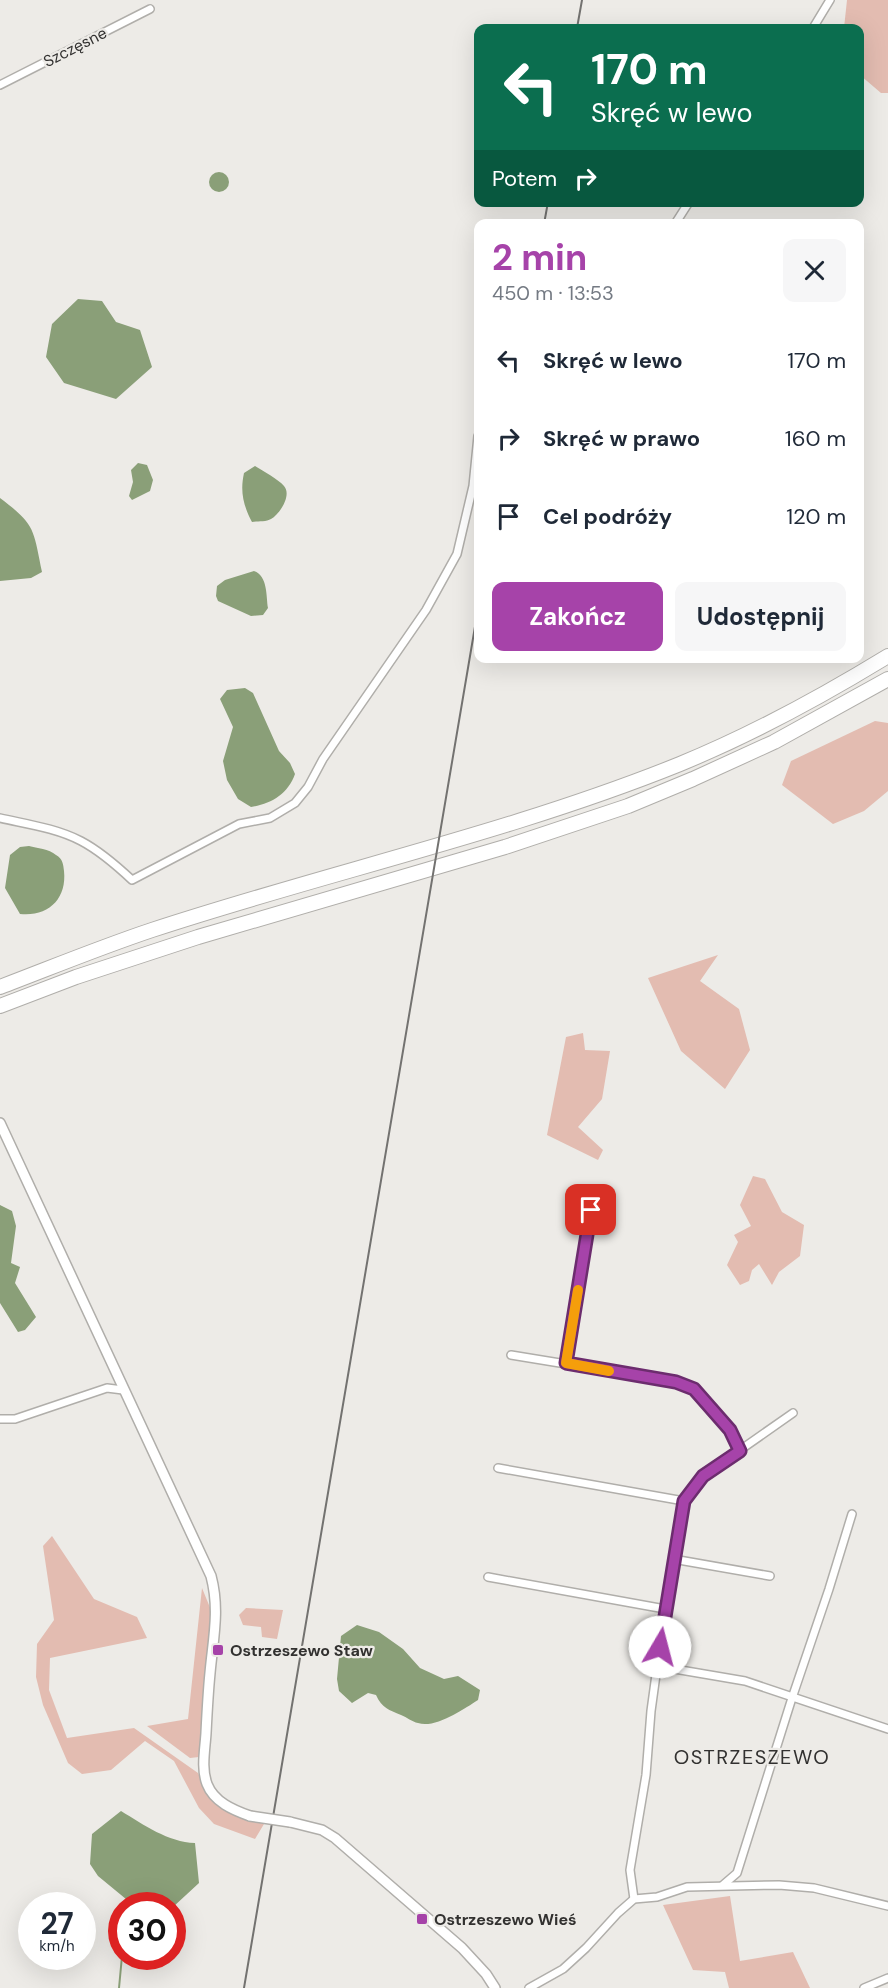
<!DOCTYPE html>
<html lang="pl">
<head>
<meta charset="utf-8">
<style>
  :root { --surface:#fff; --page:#f6f6f7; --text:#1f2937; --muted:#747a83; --accent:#a643a9 }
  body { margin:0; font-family:"DM Sans",sans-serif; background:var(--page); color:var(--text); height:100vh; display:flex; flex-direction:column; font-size:22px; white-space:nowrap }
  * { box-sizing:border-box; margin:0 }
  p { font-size:20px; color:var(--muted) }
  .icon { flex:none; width:33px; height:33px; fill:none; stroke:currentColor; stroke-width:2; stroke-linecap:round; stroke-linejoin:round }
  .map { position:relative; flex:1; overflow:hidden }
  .sheet { position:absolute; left:474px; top:219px; width:390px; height:444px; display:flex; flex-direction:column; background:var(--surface); border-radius:12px; box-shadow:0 6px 24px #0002 }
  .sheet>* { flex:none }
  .hud { position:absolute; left:474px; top:24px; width:390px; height:183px; border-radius:12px; box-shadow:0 6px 24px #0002; background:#0b6e4f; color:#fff; overflow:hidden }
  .speed { position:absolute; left:18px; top:1892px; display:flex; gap:12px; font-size:30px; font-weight:700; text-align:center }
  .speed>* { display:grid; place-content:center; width:78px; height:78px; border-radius:50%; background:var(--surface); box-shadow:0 6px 24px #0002; line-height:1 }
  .speed small { font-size:15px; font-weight:400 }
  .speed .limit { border:9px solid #d22; background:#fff; color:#111 }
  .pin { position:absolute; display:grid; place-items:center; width:51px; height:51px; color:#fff; margin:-26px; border-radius:12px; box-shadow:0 3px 9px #0006 }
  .me { position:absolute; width:66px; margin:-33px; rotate:8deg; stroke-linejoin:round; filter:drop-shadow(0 0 4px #0008) }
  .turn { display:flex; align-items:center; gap:21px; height:126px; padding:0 18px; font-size:27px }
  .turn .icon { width:78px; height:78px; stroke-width:2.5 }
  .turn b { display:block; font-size:42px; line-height:51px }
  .then { display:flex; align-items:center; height:57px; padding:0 18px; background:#0003; gap:12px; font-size:22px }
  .round { display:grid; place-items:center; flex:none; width:63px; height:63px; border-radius:12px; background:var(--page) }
  .overview { display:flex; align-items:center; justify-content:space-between; height:102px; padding:0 18px }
  h1 { font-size:36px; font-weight:700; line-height:45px; color:var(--accent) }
  .action { display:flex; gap:12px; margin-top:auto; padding:12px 18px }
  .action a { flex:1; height:69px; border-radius:12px; background:var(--accent); color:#fff; font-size:24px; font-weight:700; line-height:69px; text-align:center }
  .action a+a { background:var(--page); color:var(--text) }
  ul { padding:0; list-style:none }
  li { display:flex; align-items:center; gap:18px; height:78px; padding:0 18px }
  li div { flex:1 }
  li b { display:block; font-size:22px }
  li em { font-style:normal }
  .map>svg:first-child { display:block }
</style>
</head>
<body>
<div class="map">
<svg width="888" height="1988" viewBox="0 0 888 1988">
  <rect width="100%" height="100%" fill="#edebe7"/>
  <g fill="#e3bcb1">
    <path d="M847 0H888V93H881L860 75V28H844Z"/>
    <path d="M875 721 888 723V791L864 811 833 824 782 785 791 761Z"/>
    <path d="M718 955 700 981 739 1009 750 1050 725 1089 681 1051 648 978Z"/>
    <path d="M583 1033 585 1050 610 1051 602 1099 578 1127 603 1150 598 1160 547 1135 566 1037Z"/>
    <path d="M753 1176 765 1179 782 1212 804 1225 800 1256 779 1272 772 1285 759 1264 752 1270 749 1281 740 1285 727 1265 738 1242 734 1235 751 1226 740 1205Z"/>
    <path d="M52 1536 94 1599 137 1617 147 1638 50 1658 49 1690 67 1738 134 1728 198 1773 210 1797 220 1807 232 1814 264 1824 255 1839 214 1824 199 1808 174 1761 145 1741 111 1770 82 1774 68 1763 43 1705 36 1677 37 1644 54 1620 43 1546Z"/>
    <path d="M202 1588 211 1610 199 1757 190 1758 147 1726 188 1719Z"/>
    <path d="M246 1608 283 1610 277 1639 262 1637 261 1627 243 1625 239 1615Z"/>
    <path d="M730 1896 740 1961 793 1952 810 1988H729L725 1972 693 1970 663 1905Z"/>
  </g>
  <g fill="#8a9f78">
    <circle cx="219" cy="182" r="10"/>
    <path d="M78 299 102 301 116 322 140 330 152 367 116 399 64 383 46 357 52 324Z"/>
    <path d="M138 463 147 465 153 480 150 491 132 500 129 496 133 482 131 470Z"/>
    <path d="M255 466C263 471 278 479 284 486 292 495 280 514 271 519 266 522 257 521 252 522 243 505 240 491 244 473Z"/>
    <path d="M0 498C36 525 33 529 42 572L31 578 0 581Z"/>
    <path d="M254 571C268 576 266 596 268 608L263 615 251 616 218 601 216 596 217 586 225 580Z"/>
    <path d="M245 688 253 693 279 751 290 763 295 774C288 794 271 804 251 807L238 799 227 780 223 761 233 727 220 699 227 690Z"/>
    <path d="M29 846C37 848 49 849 56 855 63 859 63 864 64 871 67 899 48 917 20 914L5 888 10 855 20 847Z"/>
    <path d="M0 1205 12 1211 16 1226 11 1263 20 1267 15 1283 36 1317 25 1330 18 1332 0 1303Z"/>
    <path d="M357 1625 379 1632 403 1649 420 1668 444 1679 458 1676 480 1690 478 1700C464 1709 435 1729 418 1723 412 1722 407 1717 401 1715 389 1710 382 1708 376 1695L368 1693 352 1703 339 1691 337 1679 341 1636Z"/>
    <path d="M121 1811C144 1825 168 1842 195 1843L199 1883 173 1907 172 1905 132 1904 98 1876 90 1864 92 1834Z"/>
  </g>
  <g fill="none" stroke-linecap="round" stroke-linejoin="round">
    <g stroke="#8a9f78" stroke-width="2">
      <path d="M128 1905 129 1901"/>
      <path d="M119 1988 122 1956"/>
    </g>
    <defs>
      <g id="minor">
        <path d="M813 28 830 0"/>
        <path d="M0 85 150 9"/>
        <path d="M675 224 689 202"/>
        <path d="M0 818C26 824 56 828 81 841 100 851 116 865 132 880L239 824 270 818 295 803 308 787 323 759 426 610 457 554 473 486 478 436"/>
        <path d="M511 1355 676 1382 694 1389 713 1409 730 1430 740 1451"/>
        <path d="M566 1363 591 1210"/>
        <path d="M0 1419H15L107 1388 123 1390"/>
        <path d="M498 1468 684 1501"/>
        <path d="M673 1559 770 1576"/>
        <path d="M488 1577 665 1609"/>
        <path d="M657 1666 745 1681 888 1729"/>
        <path d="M723 1885 737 1873 792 1698 829 1589 852 1514"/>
        <path d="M634 1899 630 1870 646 1775 651 1711 665 1609 684 1501 703 1476 793 1413"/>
        <path d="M529 1988 563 1969 586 1948 618 1913 634 1899 657 1897 687 1887 779 1885 814 1888 888 1906"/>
        <path d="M864 1988 888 1978"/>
      </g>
      <g id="tertiary">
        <path d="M0 1123 211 1576C220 1610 213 1639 210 1673 208 1693 207 1713 206 1733 205 1750 201 1768 207 1784 214 1802 233 1810 250 1816"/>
        <path d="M290 1822 322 1830 335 1838 462 1948 486 1974 495 1988"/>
      </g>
      <g id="motorway">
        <path d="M0 987C50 968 101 947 152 930 328 872 509 833 680 764 753 734 821 697 888 656"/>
        <path d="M0 1006 76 977 198 937 505 847 628 806 693 779 774 742 888 679"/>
      </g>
    </defs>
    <use href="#minor" stroke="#b0aeaa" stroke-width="10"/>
    <use href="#tertiary" stroke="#b0aeaa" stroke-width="12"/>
    <use href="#motorway" stroke="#b0aeaa" stroke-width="16"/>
    <use href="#minor" stroke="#fff" stroke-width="7"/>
    <use href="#tertiary" stroke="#fff" stroke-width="9"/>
    <use href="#motorway" stroke="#fff" stroke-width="14"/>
    <g stroke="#737270" stroke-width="2">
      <path d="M577 28 582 0"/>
      <path d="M544 224 548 202"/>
      <path d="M244 1988 478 609"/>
    </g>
    <defs>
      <path id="tertiary-bridge" d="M250 1816 290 1822"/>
    </defs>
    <use href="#tertiary-bridge" stroke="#b0aeaa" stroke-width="12" stroke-linecap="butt"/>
    <use href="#tertiary-bridge" stroke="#fff" stroke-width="9"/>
  </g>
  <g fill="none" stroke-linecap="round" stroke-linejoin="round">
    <defs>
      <path id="route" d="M591 1210 566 1363 676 1382 694 1389 730 1430 740 1451 703 1476 684 1501 660 1647"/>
    </defs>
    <use href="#route" stroke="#6c2c6e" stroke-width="15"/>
    <use href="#route" stroke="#a643a9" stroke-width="10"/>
    <path stroke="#f59e0b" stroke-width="10" d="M578 1290 566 1363 609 1371"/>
  </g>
  <g fill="#a643a9" stroke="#edebe7" stroke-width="2">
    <rect x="212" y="1644" width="12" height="12" rx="3"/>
    <rect x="416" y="1913" width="12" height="12" rx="3"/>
  </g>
  <g text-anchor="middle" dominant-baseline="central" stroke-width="4.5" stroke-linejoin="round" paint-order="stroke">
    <g font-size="16" fill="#323130" stroke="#edebe7">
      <text transform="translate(75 47) rotate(-27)">Szczęsne</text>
    </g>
    <g font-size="16" font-weight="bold" fill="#323130" stroke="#edebe7" text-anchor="start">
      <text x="230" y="1650">Ostrzeszewo Staw</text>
      <text x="434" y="1919">Ostrzeszewo Wieś</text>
    </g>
    <g font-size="20" letter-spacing="1.5" fill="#323130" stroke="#edebe7">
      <text x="752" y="1757">OSTRZESZEWO</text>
    </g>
  </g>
</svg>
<div class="speed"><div>27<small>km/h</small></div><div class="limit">30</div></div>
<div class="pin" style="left:591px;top:1210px;background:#d93025"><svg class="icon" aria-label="arrive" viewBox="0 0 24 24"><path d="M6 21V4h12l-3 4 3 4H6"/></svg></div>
<svg class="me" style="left:660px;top:1647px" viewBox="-20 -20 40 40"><circle r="19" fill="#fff"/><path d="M0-13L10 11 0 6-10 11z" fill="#a643a9"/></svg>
<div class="hud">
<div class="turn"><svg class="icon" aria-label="left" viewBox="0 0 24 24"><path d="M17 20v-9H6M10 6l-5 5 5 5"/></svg><div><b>170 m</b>Skręć w lewo</div></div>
<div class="then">Potem<svg class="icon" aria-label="right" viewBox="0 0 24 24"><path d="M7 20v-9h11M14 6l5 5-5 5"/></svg></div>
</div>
<section class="sheet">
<div class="overview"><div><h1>2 min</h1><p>450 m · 13:53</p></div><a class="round"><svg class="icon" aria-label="close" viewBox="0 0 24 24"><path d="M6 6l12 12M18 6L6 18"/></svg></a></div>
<ul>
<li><svg class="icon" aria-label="left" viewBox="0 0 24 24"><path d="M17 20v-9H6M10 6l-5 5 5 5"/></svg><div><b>Skręć w lewo</b></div><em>170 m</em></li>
<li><svg class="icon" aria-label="right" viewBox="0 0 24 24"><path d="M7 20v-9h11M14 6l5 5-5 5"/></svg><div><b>Skręć w prawo</b></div><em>160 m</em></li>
<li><svg class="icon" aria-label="arrive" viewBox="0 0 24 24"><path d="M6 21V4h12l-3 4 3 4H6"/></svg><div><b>Cel podróży</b></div><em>120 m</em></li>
</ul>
<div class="action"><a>Zakończ</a><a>Udostępnij</a></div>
</section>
</div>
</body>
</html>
